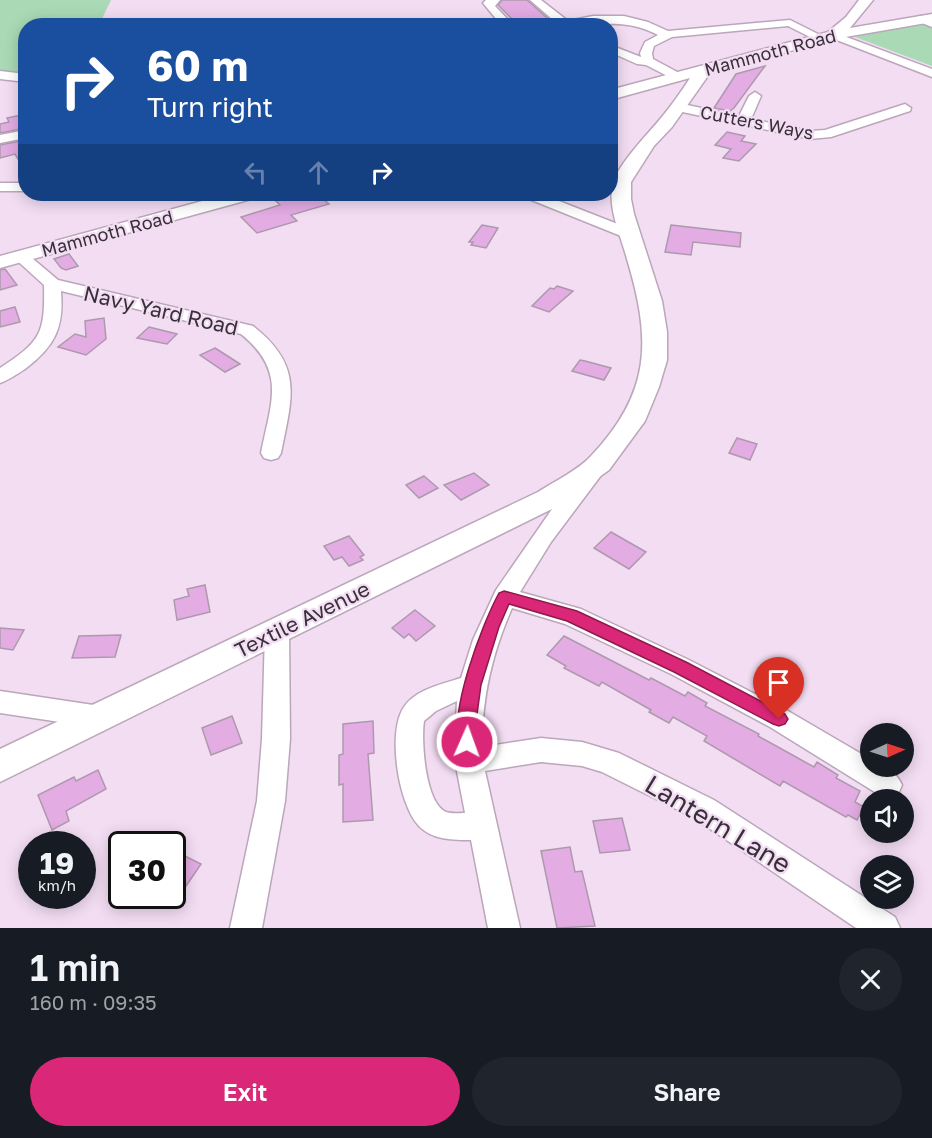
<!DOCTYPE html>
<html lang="en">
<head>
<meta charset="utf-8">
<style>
  :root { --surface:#171b24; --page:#20242c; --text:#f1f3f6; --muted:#9ea1a6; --accent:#db2777 }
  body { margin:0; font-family:"Golos Text",sans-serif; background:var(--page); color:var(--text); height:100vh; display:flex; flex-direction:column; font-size:22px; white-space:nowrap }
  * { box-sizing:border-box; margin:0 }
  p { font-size:20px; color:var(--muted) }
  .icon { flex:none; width:33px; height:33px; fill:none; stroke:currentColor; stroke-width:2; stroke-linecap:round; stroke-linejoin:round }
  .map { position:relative; height:928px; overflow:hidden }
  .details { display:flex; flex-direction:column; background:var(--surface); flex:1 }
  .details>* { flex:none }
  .banner { position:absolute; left:18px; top:18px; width:600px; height:183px; border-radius:24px; box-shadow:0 3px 15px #0003; background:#1a4fa0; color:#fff; overflow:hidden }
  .needle { width:39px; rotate:87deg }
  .controls { position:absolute; left:860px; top:723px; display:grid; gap:12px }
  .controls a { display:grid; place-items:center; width:54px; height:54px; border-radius:50%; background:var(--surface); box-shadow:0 3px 15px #0003; font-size:30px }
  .speed { position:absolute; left:18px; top:831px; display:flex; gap:12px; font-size:30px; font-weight:700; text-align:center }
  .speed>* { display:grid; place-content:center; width:78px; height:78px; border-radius:50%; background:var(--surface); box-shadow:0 3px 15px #0003; line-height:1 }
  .speed small { font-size:15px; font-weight:400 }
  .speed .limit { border:3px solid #111; border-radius:9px; background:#fff; color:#111 }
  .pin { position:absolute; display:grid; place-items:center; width:51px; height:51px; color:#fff; margin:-62px -26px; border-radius:50% 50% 50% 0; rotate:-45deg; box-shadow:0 0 6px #0007 }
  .pin .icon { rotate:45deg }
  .me { position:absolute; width:66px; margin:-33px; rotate:2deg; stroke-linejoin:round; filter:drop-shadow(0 0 4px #0008) }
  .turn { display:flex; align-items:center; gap:21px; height:126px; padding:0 30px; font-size:27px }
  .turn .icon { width:78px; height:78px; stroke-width:2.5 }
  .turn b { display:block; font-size:42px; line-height:51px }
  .lanes { display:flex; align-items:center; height:57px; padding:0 30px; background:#0003; justify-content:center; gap:30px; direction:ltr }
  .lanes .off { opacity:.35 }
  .round { display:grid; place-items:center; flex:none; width:63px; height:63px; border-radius:32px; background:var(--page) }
  .summary { display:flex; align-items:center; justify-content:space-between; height:102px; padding:0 30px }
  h1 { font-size:36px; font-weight:600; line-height:45px }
  .primary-button { display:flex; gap:12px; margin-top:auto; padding:12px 30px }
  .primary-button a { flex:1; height:69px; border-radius:36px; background:var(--accent); color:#fff; font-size:24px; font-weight:600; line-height:69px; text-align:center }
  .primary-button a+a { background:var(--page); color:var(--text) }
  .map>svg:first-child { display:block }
</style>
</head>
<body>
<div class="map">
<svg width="932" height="928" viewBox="0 0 932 928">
  <rect width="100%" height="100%" fill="#f3ddf3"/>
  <g fill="#a9dab5">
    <path d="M0 0H111L99 25 26 26 25 74 0 70Z"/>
    <path d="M932 23V66L855 37 884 30Z"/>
  </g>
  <g fill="#e3ace3" stroke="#ad99ad" stroke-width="1.5">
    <path d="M502 0H527L556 26H519L498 5Z"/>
    <path d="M765 66 734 108 730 111 714 108 736 74Z"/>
    <path d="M21 115 26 119V128L0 133V124L9 122 7 118Z"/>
    <path d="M727 132 745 136 741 141 756 144 739 161 723 158 731 149 715 145Z"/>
    <path d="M26 140V172L15 154 0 158V145Z"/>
    <path d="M298 194H317L329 204 291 215 297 221 257 233 241 217 280 205 276 201Z"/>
    <path d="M482 225 498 228 486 248 471 245 473 242H469Z"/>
    <path d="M671 225 741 233 740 247 693 242 691 255 665 252Z"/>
    <path d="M69 254 78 266 66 270 61 268 54 259Z"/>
    <path d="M5 269 17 285 0 290V270Z"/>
    <path d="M557 286 573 291 549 312 532 306 550 288 554 289Z"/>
    <path d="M15 307 20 322 0 327V311Z"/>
    <path d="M104 318 106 339 86 355 58 347 75 334 86 337 85 321Z"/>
    <path d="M149 327 177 334 167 344 137 338Z"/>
    <path d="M215 348 226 355 240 364 225 372 200 355Z"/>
    <path d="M580 360 585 361 611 368 604 380 572 371Z"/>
    <path d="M737 438 757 444 750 460 729 453Z"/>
    <path d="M474 473 489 485 461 500 444 485Z"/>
    <path d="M424 476 438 488 419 498 406 485Z"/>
    <path d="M611 532 646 552 629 569 594 548Z"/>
    <path d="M349 536 364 555 360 557 363 560 349 566 342 557 334 560 324 546Z"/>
    <path d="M205 585 210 612 177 620 174 600 189 596 187 589Z"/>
    <path d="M415 610 435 626 416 641 409 634 404 638 392 628Z"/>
    <path d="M0 628 24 630 13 650 0 648Z"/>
    <path d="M121 635 115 657 72 658 79 636Z"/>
    <path d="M564 636 649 680 651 678 685 696 688 692 707 703 705 706 759 734 758 736 796 757 814 767 817 762 838 775 836 778 860 791 855 802 864 807 857 820 848 815 846 817 783 781 780 786 704 741 707 736 673 717 669 723 649 712 651 710 602 682 599 686 564 668 566 666 547 655Z"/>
    <path d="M232 716 242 743 211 755 202 728Z"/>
    <path d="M373 721 374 753 368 754 373 820 343 822V784L339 785V755L343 754V724Z"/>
    <path d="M98 770 106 789 66 811 69 821 52 830 38 795 74 777 76 781Z"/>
    <path d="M622 818 630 850 600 853 593 821Z"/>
    <path d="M570 847 575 872 582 871 595 926 557 928 541 851Z"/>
    <path d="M177 852 201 864 182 892 172 887V858Z"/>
  </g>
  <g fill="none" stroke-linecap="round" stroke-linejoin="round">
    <defs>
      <g id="minor">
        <path d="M500 0 495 6 514 26H502L483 3 486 0Z"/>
        <path d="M530 0H541L568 21 593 16H624L648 22 668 31 790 20 826 38 824 40H816L788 26 672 37 654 46 652 53 653 59 681 74 683 77 677 81 646 65 637 64 610 52V45L641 57 640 53 645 42 658 35C625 17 595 26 560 26Z"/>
        <path d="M921 16 932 20V27L917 21V17Z"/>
        <path d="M833 32 932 69V77L829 37 827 35Z"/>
        <path d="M0 71 26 74V82L0 79Z"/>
        <path d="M755 92 761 96 751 119 810 131 825 130 905 104 911 108 910 111 831 137 810 139 673 110 672 107 678 103 739 116 749 96Z"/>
        <path d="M26 130V138L0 143V135Z"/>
        <rect x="0" y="183" width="26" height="8"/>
        <path d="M522 194H541L638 232 640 235 638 238H626L524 197Z"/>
        <path d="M20 251 26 253 58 280 253 326C304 366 292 397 281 453L278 458 271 460 264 458 261 453C271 402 287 371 241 334L61 291C64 328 55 346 25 369 17 374 9 380 0 383V368C41 341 45 334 44 285L12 256Z"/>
        <path d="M591 467 599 469 602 474 551 542 520 592 581 609 689 660 788 711 870 759V766C885 766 896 771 902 785L898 794 888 798 878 794 770 727 671 674 565 624 512 608C492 654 482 697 482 747L541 738 582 742 619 753 714 800 895 917 900 928H856L694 818 602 772 582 766 541 762 485 771 520 928H488L471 840C453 840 432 840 419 826 398 804 387 731 404 707 416 689 443 684 461 678L473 640 496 590 559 499 583 469ZM457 701 454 756 465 813C460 813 452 814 446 812 425 803 421 741 424 721L436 711Z"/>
        <path d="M277 622 286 625 289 632 290 739 285 801 262 928H230L257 801 262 739 265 632 268 625Z"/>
        <path d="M0 691 100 706 109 709 113 717 109 725 100 728 0 713Z"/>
      </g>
      <g id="major">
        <path d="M859 0H873L850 28 932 14V22L834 39 710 73 672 127 654 146 631 182V199L634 214 662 301 667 332V360L659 387 645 421 609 470 558 506 0 782V749L538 492C555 481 577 471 591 456 652 392 651 339 627 259 621 236 607 208 613 184 617 165 648 134 661 118 671 106 681 92 690 78L610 100V90L828 32 846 17Z"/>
        <path d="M228 194H258L255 198 0 268V256Z"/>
      </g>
    </defs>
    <use href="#minor" stroke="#bba6ba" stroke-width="3"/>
    <use href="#major" stroke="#bba6ba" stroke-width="3"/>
    <use href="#minor" fill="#fff" fill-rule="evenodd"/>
    <use href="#major" fill="#fff" fill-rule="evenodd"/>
  </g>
  <path fill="#db2777" stroke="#8e194d" stroke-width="1.5" d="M504 591 577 611 686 662 785 714 788 719 785 724 779 726 773 724 674 672 567 621 509 604 499 627 481 685 475 729 476 742 473 748 467 750 461 748C446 717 483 622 499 593Z"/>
  <g text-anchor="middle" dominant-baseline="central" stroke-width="4.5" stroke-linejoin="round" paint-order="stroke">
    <g font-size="18" fill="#383038" stroke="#f3ddf3">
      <text transform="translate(770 52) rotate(-15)">Mammoth Road</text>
      <text transform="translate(757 122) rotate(11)">Cutters Ways</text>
      <text transform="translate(107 233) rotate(-15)">Mammoth Road</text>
    </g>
    <g font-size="21" fill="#383038" stroke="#f3ddf3">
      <text transform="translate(161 310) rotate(13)">Navy Yard Road</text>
      <text transform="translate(302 619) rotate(-26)">Textile Avenue</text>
    </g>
    <g font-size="26" fill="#383038" stroke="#f3ddf3">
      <text transform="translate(718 824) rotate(31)">Lantern Lane</text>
    </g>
  </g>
</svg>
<div class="controls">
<a><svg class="needle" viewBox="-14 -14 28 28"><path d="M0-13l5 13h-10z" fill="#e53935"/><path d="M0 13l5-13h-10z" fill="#9ea1a6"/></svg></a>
<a><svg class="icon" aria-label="sound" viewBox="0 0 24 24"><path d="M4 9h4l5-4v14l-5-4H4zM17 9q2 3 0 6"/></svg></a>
<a><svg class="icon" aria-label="layers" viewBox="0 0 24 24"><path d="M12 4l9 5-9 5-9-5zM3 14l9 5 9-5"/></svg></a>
</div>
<div class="speed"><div>19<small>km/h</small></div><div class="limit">30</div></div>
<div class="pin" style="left:779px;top:719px;background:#d93025"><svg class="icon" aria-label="arrive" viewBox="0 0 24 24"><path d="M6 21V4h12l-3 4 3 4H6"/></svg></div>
<svg class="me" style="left:467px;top:742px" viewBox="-20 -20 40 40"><circle r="17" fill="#db2777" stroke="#fff" stroke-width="3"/><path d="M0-11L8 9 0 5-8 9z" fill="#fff"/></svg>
<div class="banner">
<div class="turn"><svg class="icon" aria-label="right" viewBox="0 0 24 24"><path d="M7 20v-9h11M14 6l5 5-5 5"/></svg><div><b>60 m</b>Turn right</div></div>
<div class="lanes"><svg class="icon off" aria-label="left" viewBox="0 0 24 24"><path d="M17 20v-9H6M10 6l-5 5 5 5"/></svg><svg class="icon off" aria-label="ahead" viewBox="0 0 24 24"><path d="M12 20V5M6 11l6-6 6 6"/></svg><svg class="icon" aria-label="right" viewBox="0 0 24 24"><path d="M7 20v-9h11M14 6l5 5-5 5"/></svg></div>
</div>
</div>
<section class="details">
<div class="summary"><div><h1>1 min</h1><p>160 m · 09:35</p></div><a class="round"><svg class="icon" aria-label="close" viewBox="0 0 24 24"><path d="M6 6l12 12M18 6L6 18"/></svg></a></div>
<div class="primary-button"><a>Exit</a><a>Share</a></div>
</section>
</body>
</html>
